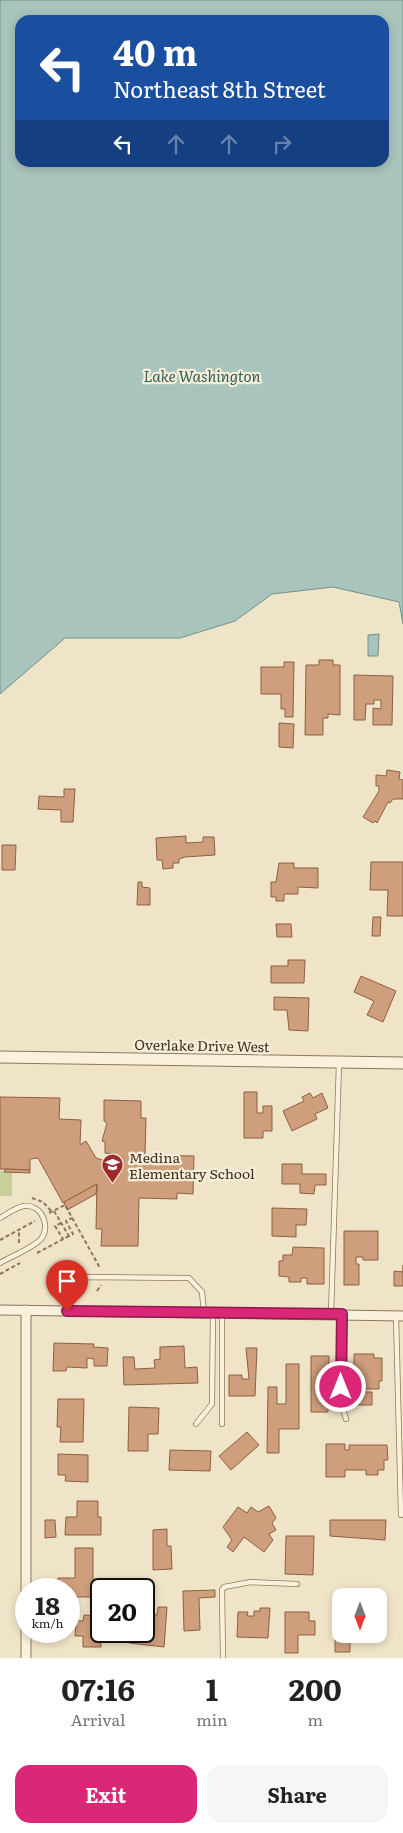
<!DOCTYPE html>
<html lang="en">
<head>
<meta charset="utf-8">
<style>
  :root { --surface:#fff; --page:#f6f6f6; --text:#222; --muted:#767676; --accent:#db2777 }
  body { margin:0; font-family:Literata,serif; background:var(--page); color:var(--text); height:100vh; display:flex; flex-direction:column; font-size:19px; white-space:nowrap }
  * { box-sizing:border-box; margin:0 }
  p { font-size:16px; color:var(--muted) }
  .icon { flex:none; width:28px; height:28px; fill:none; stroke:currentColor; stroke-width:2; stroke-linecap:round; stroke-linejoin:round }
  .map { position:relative; height:1658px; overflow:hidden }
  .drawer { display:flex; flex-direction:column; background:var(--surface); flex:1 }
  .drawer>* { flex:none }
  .hud { position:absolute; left:15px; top:15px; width:374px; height:152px; border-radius:15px; box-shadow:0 2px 8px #0003; background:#1a4fa0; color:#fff; overflow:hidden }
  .needle { width:32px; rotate:180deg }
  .fabs { position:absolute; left:332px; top:1588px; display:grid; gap:10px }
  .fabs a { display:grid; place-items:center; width:55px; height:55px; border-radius:10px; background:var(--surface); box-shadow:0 2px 8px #0003; font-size:25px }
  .speed { position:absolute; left:15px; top:1578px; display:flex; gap:10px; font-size:25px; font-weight:700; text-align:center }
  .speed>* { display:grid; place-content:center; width:65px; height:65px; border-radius:50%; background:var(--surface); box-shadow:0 2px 8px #0003; line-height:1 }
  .speed small { font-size:12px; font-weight:400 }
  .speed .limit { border:2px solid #111; border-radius:8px; background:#fff; color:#111 }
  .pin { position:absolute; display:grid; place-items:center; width:42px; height:42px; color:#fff; margin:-51px -21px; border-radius:50% 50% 50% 0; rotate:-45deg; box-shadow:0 0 5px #0007 }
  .pin .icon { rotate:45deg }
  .me { position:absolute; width:55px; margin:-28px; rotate:0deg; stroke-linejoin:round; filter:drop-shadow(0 0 4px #0008) }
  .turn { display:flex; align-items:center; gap:18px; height:105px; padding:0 15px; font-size:22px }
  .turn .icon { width:65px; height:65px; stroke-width:2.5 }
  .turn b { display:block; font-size:35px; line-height:42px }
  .lanes { display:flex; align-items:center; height:48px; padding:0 15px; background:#0003; justify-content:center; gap:25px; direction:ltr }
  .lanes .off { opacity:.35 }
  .eta { display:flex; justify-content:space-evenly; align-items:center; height:85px; text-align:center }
  .eta b { font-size:30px; font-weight:700; line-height:35px }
  .cta { display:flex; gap:10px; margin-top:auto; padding:10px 15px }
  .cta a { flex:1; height:58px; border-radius:15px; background:var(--accent); color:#fff; font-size:20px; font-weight:700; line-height:58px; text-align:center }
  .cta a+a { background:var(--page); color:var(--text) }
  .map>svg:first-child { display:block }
</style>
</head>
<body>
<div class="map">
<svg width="403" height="1658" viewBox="0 0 403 1658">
  <rect width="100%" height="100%" fill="#f0e4c8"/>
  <rect fill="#c9cf9b" x="0" y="1171" width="12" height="25"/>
  <g fill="#a9c4bc" stroke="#6f938a" fill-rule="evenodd">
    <path d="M0 0H403V624L399 602 333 587 272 594 235 621 180 638H65L0 694ZM20 20H384V162H20Z"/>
    <path d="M379 634 378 656H368V635Z"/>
  </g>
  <g fill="#cf9f7d" stroke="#8d5f41">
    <path d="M319 660H333V665H340V715L328 714V718H323V735H305L306 665H319Z"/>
    <path d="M284 662H294L293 717H285V709H281V694H261V667H284Z"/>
    <path d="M354 675 393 676 392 725H373V708L381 709V700H374V704H366L365 720H354Z"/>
    <path d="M279 723 294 724 293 748 279 747Z"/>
    <path d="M387 770 400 772 399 779 403 780V799H393L390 803 388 802 377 823 375 821 373 823 363 817 379 791V786H376V775L386 776Z"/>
    <path d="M64 789H75L73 822H61V810L38 809 39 796 64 797Z"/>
    <path d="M186 836V843L203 842V837H214L215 855 185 857 179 859V863H173V868L163 869 162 860H157L156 838Z"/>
    <path d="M2 845H16L15 870H2Z"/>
    <path d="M371 862H403V916H387L388 890H370Z"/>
    <path d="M279 863H294V868H318V888L298 887V894H284V901H276V897H271V882H276Z"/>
    <path d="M138 882H142V887L150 888V905H137Z"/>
    <path d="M373 917H381L380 936H372Z"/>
    <path d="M276 924H291L292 937H277Z"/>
    <path d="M288 960H305L304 983H271V966H288Z"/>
    <path d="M361 976 396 991 383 1022 367 1015 374 1001 354 992Z"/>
    <path d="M274 997 309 998 308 1031 289 1030 287 1010H274Z"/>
    <path d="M244 1092H257V1113H263V1106H272V1131H263V1138H244Z"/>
    <path d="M310 1093 313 1098 322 1093 328 1108 315 1114 317 1119 292 1131 283 1111 304 1101 302 1097Z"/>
    <path d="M0 1097 60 1098 59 1119 81 1120 80 1145 86 1141 96 1158 112 1163 115 1154 105 1153V1142L102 1141 107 1123 104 1121V1100L141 1101V1118H146L145 1155 194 1156 193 1194 177 1193V1199L139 1198 138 1246H101L102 1229H96L97 1184 63 1203 38 1158 30 1159V1170L0 1169Z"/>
    <path d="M282 1164H302V1174H326V1185H315L314 1194 300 1193V1184H282Z"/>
    <path d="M5 1169 30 1170V1173L4 1172Z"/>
    <path d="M97 1184 96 1194 67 1210 64 1202Z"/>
    <path d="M272 1208 307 1209 306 1225H296V1237L272 1236Z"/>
    <path d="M344 1231H378V1260H363V1257H356V1264H359V1285H344Z"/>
    <path d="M293 1247 324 1248V1284H307V1278H301V1282H289V1277L279 1276V1261H283V1255H292Z"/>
    <path d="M403 1265V1286H394V1271L403 1272Z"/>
    <path d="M54 1343 94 1344 93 1347 108 1348 107 1366H94V1359L87 1358V1368L67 1367 66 1371H53Z"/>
    <path d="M184 1346 185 1368 197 1367 198 1383 124 1385 123 1357H134L135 1369 155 1368 154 1360 160 1359V1347Z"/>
    <path d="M246 1348H257L255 1396H229V1375H242V1379H249Z"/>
    <path d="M354 1354H374V1358H382V1381H379V1389H365V1392H372V1405H352V1392H354Z"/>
    <path d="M311 1356H329L328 1412H311Z"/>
    <path d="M286 1364H299V1429H279V1453H267L268 1387H277V1404H286Z"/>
    <path d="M58 1399H84L83 1442H60L61 1427H57Z"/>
    <path d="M129 1407 159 1408 158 1434H148V1451H128Z"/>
    <path d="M247 1432 259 1445 231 1470 219 1456Z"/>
    <path d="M326 1444H345V1450H349V1445H387L388 1460H384V1470H378V1475H366V1470H345V1477H326Z"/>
    <path d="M170 1450 211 1451 210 1471 169 1470Z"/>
    <path d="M58 1454 88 1455V1482L65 1481 66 1475H58Z"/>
    <path d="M77 1501H98V1517H101V1535H65L66 1517H77Z"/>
    <path d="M269 1506 276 1518 272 1523 276 1530 269 1534 273 1540 264 1552 244 1537 233 1552 227 1547 232 1540 223 1527 238 1507 247 1513 251 1507 258 1512Z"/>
    <path d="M45 1520H55L56 1537 45 1538Z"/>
    <path d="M330 1520H386L385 1540 330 1536Z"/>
    <path d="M167 1529V1546H171L172 1569 153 1570V1530Z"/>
    <path d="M286 1536H314L313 1575 285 1574Z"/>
    <path d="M75 1548H93V1597H69V1589H58V1578H75Z"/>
    <path d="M215 1590V1597L199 1598 200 1630 184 1631 183 1591Z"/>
    <path d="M335 1600H341V1634H350V1652H335Z"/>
    <rect x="379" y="1605" width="4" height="27"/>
    <path d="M158 1607H167L164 1647 129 1643 130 1631H144V1619L150 1620 151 1614 157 1615Z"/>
    <path d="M260 1608H270L268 1638 237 1637 238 1612H248L247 1616H254V1611H260Z"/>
    <path d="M285 1612H309V1621H315V1635H298V1653H285Z"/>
    <path d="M84 1615 101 1616V1647H83V1636H75L76 1621H83Z"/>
  </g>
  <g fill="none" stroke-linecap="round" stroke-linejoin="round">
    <defs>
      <g id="service">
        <path d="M0 1218C7 1214 16 1207 24 1206 42 1204 51 1227 41 1239 33 1248 10 1257 0 1263"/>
        <path d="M67 1311C67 1296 68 1284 83 1277L189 1278 202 1292 204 1313"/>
        <path d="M222 1313V1424"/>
        <path d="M331 1314 339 1063"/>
        <path d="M342 1315 341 1403 346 1419"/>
        <path d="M396 1315 401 1515"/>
        <path d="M196 1424 212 1404 213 1313"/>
        <path d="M223 1658 222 1590 224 1587 251 1582 297 1584"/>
      </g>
      <g id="minor">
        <path d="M0 1310 403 1316"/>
        <path d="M26 1658V1310"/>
      </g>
      <path id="tertiary" d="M0 1057 403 1063"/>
    </defs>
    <use href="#service" stroke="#8d765c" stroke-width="6"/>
    <use href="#minor" stroke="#8d765c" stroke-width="11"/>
    <use href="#tertiary" stroke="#8d765c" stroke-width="13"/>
    <g stroke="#8d765c" stroke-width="2" stroke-dasharray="4 2.5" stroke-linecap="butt">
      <path d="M32 1198 43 1202 52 1212"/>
      <path d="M54 1211 69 1236 73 1234 66 1221 72 1218"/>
      <path d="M49 1213 65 1205 100 1268"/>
      <path d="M61 1223 55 1226 63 1239"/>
      <path d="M0 1240 35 1221"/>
      <path d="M19 1243V1229"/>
      <path d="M37 1253 69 1236"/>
      <path d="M0 1274 20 1263"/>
      <path d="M97 1291 101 1285"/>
    </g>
    <use href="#service" stroke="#faf1dc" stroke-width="4.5"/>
    <use href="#minor" stroke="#faf1dc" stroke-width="9"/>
    <use href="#tertiary" stroke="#faf1dc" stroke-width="11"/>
  </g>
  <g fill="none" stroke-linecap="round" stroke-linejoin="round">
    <defs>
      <path id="route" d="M67 1311 342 1314 341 1387"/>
    </defs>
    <use href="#route" stroke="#8e194d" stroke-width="12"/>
    <use href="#route" stroke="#db2777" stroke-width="9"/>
  </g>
  <defs>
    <symbol id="school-pin" viewBox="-11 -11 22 30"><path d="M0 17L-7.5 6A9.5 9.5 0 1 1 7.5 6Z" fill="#9e2a2b" stroke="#f7eed8"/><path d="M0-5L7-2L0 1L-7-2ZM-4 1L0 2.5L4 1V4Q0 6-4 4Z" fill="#fff"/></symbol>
  </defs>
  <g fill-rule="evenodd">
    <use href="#school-pin" x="100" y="1152" width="25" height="34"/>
  </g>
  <g text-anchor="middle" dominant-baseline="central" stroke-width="4.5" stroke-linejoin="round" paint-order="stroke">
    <g font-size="14" fill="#3d2e20" stroke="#f7eed8">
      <text transform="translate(202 1045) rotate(1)">Overlake Drive West</text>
    </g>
    <g font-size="14" fill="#3d2e20" stroke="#f7eed8" text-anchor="start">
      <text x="129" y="1157">Medina<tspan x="129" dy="16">Elementary School</tspan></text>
    </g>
    <g font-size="15" font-style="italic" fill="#2f5d5a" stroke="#f7eed8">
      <text x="202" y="375">Lake Washington</text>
    </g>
  </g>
</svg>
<div class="fabs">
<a><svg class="needle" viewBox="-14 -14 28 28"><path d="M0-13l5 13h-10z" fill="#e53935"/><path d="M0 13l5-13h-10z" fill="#767676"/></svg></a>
</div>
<div class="speed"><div>18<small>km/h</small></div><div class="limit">20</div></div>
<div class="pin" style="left:67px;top:1311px;background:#d93025"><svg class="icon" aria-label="arrive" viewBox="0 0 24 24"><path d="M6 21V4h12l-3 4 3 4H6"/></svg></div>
<svg class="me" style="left:341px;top:1387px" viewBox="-20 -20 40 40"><circle r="17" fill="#db2777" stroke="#fff" stroke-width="3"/><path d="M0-11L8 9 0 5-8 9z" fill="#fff"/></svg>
<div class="hud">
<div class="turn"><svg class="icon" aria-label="left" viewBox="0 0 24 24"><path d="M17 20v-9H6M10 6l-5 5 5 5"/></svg><div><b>40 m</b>Northeast 8th Street</div></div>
<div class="lanes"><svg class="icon" aria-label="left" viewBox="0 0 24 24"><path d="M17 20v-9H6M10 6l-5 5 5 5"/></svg><svg class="icon off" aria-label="ahead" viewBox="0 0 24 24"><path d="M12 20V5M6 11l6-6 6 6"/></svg><svg class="icon off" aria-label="ahead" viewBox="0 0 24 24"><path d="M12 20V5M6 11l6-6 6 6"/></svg><svg class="icon off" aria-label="right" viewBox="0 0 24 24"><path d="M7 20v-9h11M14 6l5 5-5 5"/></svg></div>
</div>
</div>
<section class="drawer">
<div class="eta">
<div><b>07:16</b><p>Arrival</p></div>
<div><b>1</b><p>min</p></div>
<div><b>200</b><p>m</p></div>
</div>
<div class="cta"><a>Exit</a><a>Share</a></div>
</section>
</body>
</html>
